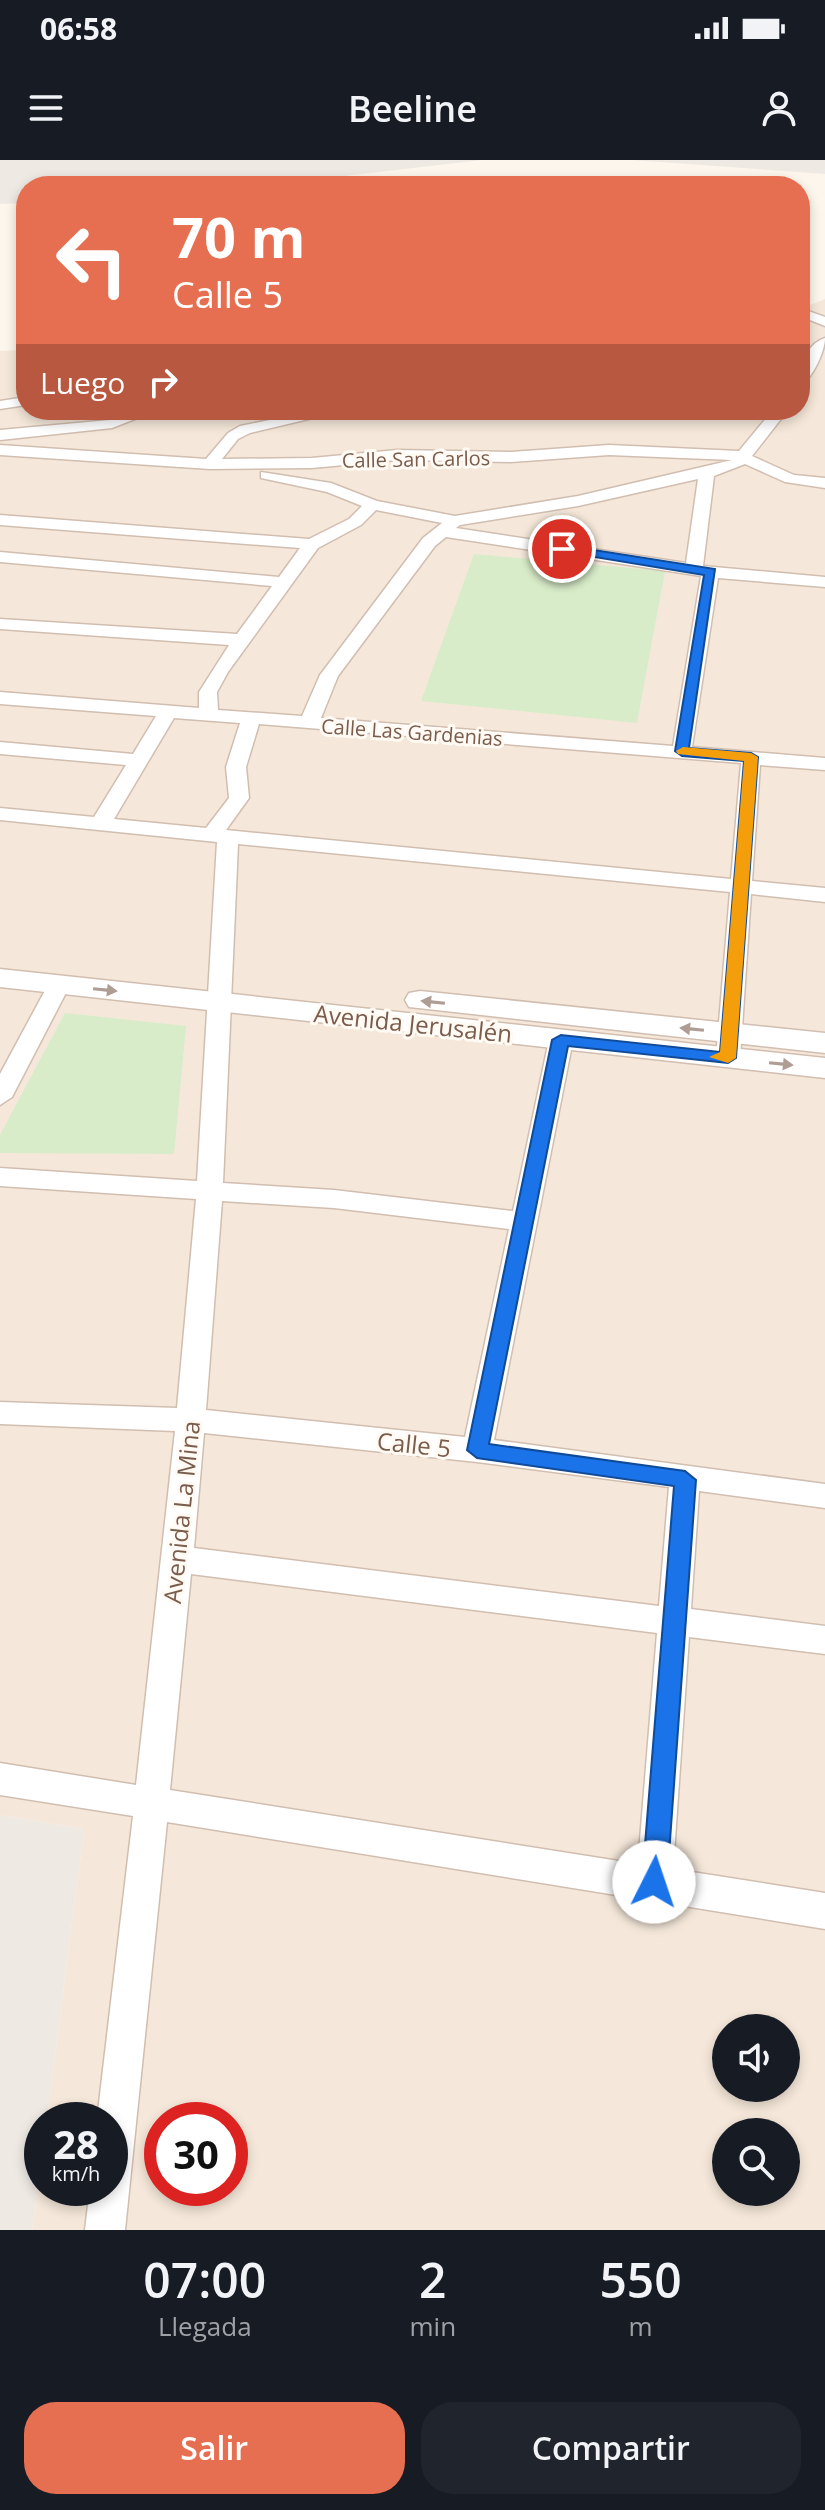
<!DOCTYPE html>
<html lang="es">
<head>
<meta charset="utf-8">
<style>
  :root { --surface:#171b24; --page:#20242c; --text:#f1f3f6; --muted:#9ea1a6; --accent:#e76f51 }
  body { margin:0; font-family:"Open Sans",sans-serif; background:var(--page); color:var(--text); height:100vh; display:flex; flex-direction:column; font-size:30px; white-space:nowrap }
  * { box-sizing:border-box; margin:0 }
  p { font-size:26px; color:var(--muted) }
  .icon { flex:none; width:44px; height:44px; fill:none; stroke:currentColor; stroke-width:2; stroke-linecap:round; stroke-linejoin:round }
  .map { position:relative; height:2070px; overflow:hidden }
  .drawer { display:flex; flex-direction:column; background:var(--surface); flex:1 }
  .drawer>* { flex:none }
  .guide { position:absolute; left:16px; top:16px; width:794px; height:244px; border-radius:32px; box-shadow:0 4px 12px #0003; background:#e76f51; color:#fff; overflow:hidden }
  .tools { position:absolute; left:712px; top:1854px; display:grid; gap:16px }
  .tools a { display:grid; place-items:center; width:88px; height:88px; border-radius:50%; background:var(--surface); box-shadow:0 4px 12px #0003; font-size:40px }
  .speed { position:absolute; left:24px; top:1942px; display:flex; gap:16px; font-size:40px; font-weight:700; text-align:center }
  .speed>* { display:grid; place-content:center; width:104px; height:104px; border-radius:50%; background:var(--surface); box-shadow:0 4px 12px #0003; line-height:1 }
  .speed small { font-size:20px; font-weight:400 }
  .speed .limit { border:12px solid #d22; background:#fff; color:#111 }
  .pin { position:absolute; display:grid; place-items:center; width:68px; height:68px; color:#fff; margin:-34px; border:4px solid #fff; border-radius:50%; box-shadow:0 2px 8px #0007 }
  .me { position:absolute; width:88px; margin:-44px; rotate:4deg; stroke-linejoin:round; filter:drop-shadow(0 0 6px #0008) }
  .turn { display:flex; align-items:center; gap:28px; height:168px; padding:0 24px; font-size:36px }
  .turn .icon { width:104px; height:104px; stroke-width:2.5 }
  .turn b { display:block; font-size:56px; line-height:68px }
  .then { display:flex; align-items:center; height:76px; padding:0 24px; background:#0003; gap:16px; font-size:30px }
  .eta { display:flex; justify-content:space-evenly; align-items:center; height:136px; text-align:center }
  .eta b { font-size:48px; font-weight:600; line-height:56px }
  .button { display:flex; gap:16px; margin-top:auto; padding:16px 24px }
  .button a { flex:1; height:92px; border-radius:32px; background:var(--accent); color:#fff; font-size:32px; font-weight:600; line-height:92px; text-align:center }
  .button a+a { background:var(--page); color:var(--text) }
  .status { display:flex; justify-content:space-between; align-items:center; height:56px; padding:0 40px; background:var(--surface); direction:ltr }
  .status svg { height:22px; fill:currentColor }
  header { display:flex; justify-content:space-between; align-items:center; height:104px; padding:0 24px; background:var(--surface); font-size:36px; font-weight:600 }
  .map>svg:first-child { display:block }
</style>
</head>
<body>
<div class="status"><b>06:58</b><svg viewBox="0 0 49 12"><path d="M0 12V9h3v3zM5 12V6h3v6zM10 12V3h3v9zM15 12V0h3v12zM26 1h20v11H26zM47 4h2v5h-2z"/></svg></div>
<header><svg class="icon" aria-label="menu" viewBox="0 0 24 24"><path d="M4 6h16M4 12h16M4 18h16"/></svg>Beeline<svg class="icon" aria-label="person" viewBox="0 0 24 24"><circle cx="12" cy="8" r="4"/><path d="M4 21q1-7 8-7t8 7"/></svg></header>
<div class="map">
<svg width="825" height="2070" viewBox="0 0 825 2070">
  <rect width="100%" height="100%" fill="#fdf6ec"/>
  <path fill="#f5e8da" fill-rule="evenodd" d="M825 139V2070H32L42 1996V2028H110V1960H47L84 1669 0 1655V191L26 190V250H800V149ZM726 1868H786V1928H726ZM162 1960H230V2028H162ZM726 1972H786V2032H726Z"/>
  <g fill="#efe9e4">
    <path d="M0 0H482L258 26H26V43L0 44Z"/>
    <path d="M632 0H825V14Z"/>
    <path d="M0 1655 84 1669 47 1960H42V1996L32 2070H0Z"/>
  </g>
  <g fill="#d8ecc9">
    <path d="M474 394 665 411 637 563 421 541Z"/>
    <path d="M65 853 186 866 174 994 0 993V975Z"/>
  </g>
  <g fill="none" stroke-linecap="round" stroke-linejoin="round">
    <defs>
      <g id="minor">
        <path d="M800 148 825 157V166L800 156Z"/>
        <path d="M825 178C825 191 812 220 800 225 800 206 805 185 825 178Z"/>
        <path d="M26 237V245L0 249V241Z"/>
        <path d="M137 250H158L112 268 0 280V270L110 260Z"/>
        <path d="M318 250H347L250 273 238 279 222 299 312 298 397 290 511 292 609 285 739 291 773 250H788L752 296 794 315 825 318V328L785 322 745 304 714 316 703 406 825 417V427L718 418 692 587 825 598V610L760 605 752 721 825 728V742L751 734 740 898 736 903H720L716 898 730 732 238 684 223 1023 334 1030 513 1051 549 880 561 872 569 875 573 880 494 1280 825 1324V1348L699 1331 691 1449 825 1466V1494L689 1477 673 1709 825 1733V1769L167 1662 125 2070H85L90 2028H110V1960H97L133 1656 0 1635V1603L136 1625 175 1271 0 1264V1242L177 1248 196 1039 0 1026V1008L197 1021 217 682 0 660V648L94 657 126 605 0 594V582L133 594 156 556 0 544V532L199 548V532L229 485 0 469V459L237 474 272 426 0 402V392L279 417 300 388 0 365V355L309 379 349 359 362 346 327 332 261 318V312L331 323 377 341 455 356 578 336 732 300 609 295 511 302 397 300 312 308 210 309 0 295V285L206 299 228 273 240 266ZM698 319 686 403 456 368 460 365 578 346ZM376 350 442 363 423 378 320 515 302 556 218 550 217 532 228 512 318 388 361 365ZM446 377 701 416 673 586 321 558 338 516 435 386ZM174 558 240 563 226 607 229 638 206 668 114 659ZM259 564 741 603 731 719 226 670 249 638 246 607ZM222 1041 334 1048 509 1069 465 1277 206 1250ZM204 1273 477 1302 669 1327 659 1446 194 1388ZM191 1414 657 1473 638 1704 170 1630Z"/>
        <path d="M362 250H526L531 254 524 258 369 254Z"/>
        <path d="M59 818 70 825 12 937 0 945V914L48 825Z"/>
      </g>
      <g id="tertiary">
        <path d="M0 809 825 898V918L0 827Z"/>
        <path d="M420 831 825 873V893L409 847 405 840 409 833Z"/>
      </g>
    </defs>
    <use href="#minor" stroke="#d1beb0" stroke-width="3"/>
    <use href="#tertiary" stroke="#d1beb0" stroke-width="3"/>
    <use href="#minor" fill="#fff" fill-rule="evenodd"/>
    <use href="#tertiary" fill="#fff" fill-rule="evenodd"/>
  </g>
  <defs><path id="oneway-solid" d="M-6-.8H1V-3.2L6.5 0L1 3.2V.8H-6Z" transform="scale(2)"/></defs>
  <g fill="#af9d94">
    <use href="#oneway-solid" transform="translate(105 830) rotate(6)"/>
    <use href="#oneway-solid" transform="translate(433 842) rotate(-174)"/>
    <use href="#oneway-solid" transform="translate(692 869) rotate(-174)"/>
    <use href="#oneway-solid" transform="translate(781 904) rotate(6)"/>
  </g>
  <path fill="#1a73e8" stroke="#114b97" stroke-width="2" d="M562 385 715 409 689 588 751 593 758 597 736 898 728 903 568 886 489 1284 685 1311 696 1320 667 1722 663 1730 654 1734 645 1730 642 1722 674 1326 477 1298 467 1290 552 880 561 875 720 892 744 601 682 596 675 591 704 415 558 391V386Z"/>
  <path fill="#f59e0b" d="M683 587 751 593 758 597 736 898 728 903 709 897 720 892 744 601 678 594 676 591Z"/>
  <g text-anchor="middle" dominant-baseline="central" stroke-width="6" stroke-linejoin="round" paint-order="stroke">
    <g font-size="20" fill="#7a5c4d" stroke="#fffaf3">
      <text transform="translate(416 299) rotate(-1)">Calle San Carlos</text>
      <text transform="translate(412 572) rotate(4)">Calle Las Gardenias</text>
    </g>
    <g font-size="24" fill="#7a5c4d" stroke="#fffaf3">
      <text transform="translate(413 863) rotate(6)">Avenida Jerusalén</text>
      <text transform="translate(414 1284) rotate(6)">Calle 5</text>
      <text transform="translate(181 1352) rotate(-84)">Avenida La Mina</text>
    </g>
  </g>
</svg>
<div class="tools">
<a><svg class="icon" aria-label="sound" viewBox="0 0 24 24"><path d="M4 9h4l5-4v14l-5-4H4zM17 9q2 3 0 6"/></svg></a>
<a><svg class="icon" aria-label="search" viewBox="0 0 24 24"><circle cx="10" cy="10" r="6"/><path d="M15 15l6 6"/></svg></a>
</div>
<div class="speed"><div>28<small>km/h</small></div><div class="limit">30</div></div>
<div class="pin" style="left:562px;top:389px;background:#d93025"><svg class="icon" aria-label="arrive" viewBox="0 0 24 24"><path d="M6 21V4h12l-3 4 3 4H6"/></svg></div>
<svg class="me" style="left:654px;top:1722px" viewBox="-20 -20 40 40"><circle r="19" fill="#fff"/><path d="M0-13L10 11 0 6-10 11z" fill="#1a73e8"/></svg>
<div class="guide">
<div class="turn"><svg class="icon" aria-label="left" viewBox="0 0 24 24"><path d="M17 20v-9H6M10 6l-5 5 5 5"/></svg><div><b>70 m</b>Calle 5</div></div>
<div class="then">Luego<svg class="icon" aria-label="right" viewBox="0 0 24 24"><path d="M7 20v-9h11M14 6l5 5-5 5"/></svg></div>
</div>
</div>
<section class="drawer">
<div class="eta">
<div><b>07:00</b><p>Llegada</p></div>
<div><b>2</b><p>min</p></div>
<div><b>550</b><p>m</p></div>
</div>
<div class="button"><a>Salir</a><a>Compartir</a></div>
</section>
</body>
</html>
